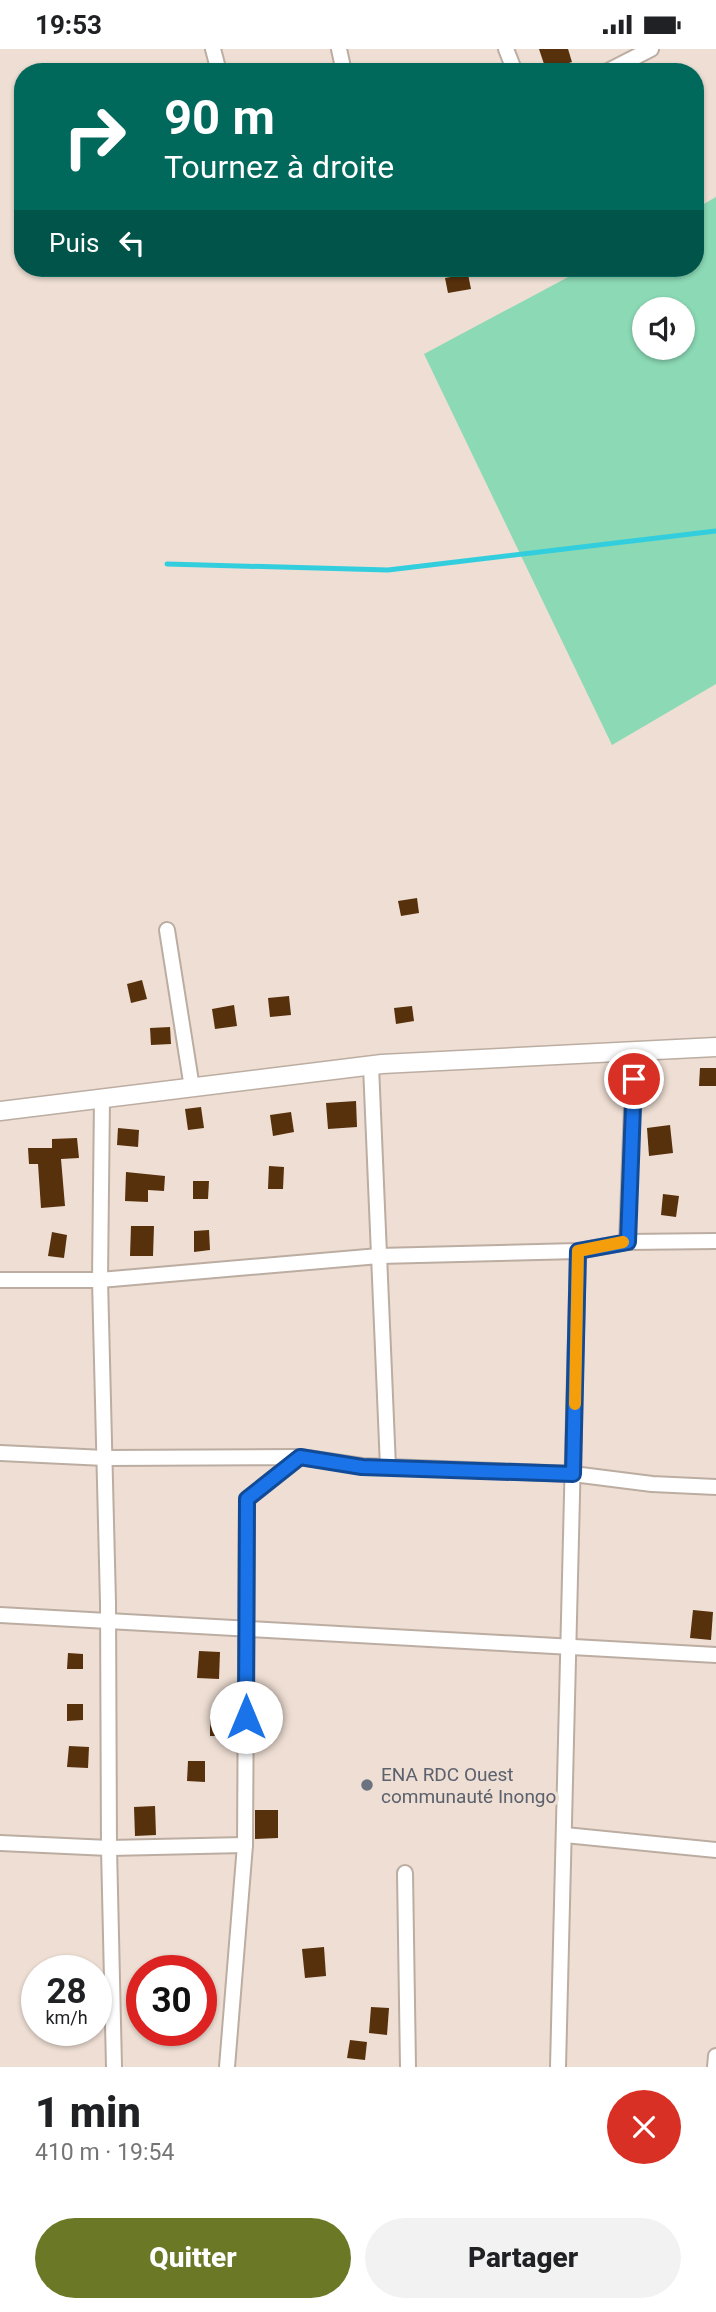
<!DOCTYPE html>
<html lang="fr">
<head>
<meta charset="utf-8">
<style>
  :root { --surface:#fff; --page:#f2f2f2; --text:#202124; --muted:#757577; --accent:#6b7926 }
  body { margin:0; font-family:Roboto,sans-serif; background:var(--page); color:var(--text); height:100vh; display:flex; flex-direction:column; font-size:26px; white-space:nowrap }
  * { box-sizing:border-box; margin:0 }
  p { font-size:23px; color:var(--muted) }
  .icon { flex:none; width:38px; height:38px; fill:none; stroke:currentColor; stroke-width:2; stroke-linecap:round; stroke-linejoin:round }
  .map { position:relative; height:2018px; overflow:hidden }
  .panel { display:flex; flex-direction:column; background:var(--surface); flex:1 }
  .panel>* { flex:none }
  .guide { position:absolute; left:14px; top:14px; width:690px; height:214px; border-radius:28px; box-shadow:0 2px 5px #0004; background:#00695c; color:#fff; overflow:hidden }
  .fabs { position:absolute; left:632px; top:248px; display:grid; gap:14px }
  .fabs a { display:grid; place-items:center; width:63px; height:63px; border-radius:50%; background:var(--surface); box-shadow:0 2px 5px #0004; font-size:35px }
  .speed { position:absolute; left:21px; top:1906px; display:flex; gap:14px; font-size:35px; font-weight:700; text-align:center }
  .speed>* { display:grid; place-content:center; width:91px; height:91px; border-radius:50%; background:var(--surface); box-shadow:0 2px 5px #0004; line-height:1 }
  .speed small { font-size:18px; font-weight:400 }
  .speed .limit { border:10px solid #d22; background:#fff; color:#111 }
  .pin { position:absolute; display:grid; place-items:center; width:60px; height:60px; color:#fff; margin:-30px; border:4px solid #fff; border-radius:50%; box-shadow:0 2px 7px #0007 }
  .me { position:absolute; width:77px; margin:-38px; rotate:0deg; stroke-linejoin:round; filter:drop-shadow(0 0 5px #0008) }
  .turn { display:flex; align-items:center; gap:24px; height:147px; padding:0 35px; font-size:32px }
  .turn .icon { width:91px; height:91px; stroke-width:2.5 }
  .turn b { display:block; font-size:49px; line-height:60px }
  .then { display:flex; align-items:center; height:66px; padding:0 35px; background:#0003; gap:14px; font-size:26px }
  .round { display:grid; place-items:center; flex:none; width:74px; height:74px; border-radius:37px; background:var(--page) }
  .overview { display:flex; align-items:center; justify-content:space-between; height:119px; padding:0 35px }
  h1 { font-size:42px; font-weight:800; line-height:52px }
  .primary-button { display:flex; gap:14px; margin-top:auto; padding:14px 35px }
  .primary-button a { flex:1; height:80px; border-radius:42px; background:var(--accent); color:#fff; font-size:28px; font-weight:800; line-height:80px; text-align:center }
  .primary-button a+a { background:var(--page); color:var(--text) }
  .status { display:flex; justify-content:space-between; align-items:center; height:49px; padding:0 35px; background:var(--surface); direction:ltr }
  .status svg { height:19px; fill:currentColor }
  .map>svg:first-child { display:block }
</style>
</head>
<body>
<div class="status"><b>19:53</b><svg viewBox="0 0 49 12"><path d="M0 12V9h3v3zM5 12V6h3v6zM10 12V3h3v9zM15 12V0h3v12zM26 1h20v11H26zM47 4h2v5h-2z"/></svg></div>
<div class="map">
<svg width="716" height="2018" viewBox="0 0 716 2018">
  <rect width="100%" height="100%" fill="#eeded3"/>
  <path fill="#8bd9b5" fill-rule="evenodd" d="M716 148V635L612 696 424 305 585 219H695V160ZM644 261H682V299H644Z"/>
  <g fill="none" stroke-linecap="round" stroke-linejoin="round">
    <path stroke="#32cedd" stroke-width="5" d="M167 515 388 521 716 482"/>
  </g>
  <g fill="#57300c">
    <path d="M539 0H568L572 13 546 21Z"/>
    <path d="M468 225 471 240 448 244 445 229Z"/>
    <path d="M417 849 419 864 401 867 398 852Z"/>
    <path d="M142 931 147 950 131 954 127 935Z"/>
    <path d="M289 947 291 966 270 968 268 949Z"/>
    <path d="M234 956 237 977 215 980 212 960Z"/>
    <path d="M412 957 414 972 396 975 394 959Z"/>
    <path d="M170 978 171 995 151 996 150 979Z"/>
    <path d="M700 1019H716V1037H699Z"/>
    <path d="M356 1052 357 1078 328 1080 326 1054Z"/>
    <path d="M201 1058 204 1079 188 1081 185 1060Z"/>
    <path d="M291 1063 294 1083 273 1087 270 1066Z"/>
    <path d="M670 1076 673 1104 649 1107 647 1079Z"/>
    <path d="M118 1079 139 1081 138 1098 117 1096Z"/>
    <path d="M77 1089 79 1109 61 1110 65 1157 41 1159 38 1115H29L28 1099H52V1090Z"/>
    <path d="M269 1117 284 1118 283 1140H268Z"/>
    <path d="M126 1123 165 1127 164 1142 148 1141V1153L125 1152Z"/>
    <path d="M193 1132H209L208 1150H193Z"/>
    <path d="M663 1145 679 1147 676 1168 661 1166Z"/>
    <path d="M131 1177H154L153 1207H130Z"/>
    <path d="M209 1181 210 1201 194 1203V1182Z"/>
    <path d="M52 1183 67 1186 64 1209 48 1207Z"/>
    <path d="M693 1561 713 1563 711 1591 690 1589Z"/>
    <path d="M199 1602 220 1603 219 1630 197 1629Z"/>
    <path d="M68 1604 83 1605V1620H67Z"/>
    <path d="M67 1655H83V1671L67 1672Z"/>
    <rect x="210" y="1669" width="20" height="18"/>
    <path d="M69 1697 89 1698 88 1719 67 1718Z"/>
    <path d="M188 1712H205V1733L187 1732Z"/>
    <path d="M155 1757 156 1786 135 1787 134 1758Z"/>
    <path d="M255 1761H278V1789L255 1790Z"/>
    <path d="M324 1898 326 1927 305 1929 302 1900Z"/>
    <path d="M371 1958 389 1959 387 1986 369 1984Z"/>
    <path d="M350 1991 367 1993 365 2011 347 2009Z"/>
  </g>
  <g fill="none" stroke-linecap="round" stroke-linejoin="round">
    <defs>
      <g id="minor">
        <path d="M213 0 219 23"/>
        <path d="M339 0 344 23"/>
        <path d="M506 0 515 23"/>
        <path d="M606 23 651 0"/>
        <path d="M167 881 192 1039"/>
        <path d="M371 1017 388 1418"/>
        <path d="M102 1049 100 1231 379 1207 578 1202 627 1193 716 1192"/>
        <path d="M627 1193 634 1002"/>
        <path d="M0 1231H100L108 1554 109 1799 114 2018"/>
        <path d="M0 1404 105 1409 300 1408 362 1417 573 1425 652 1435 716 1438"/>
        <path d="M0 1566 716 1606"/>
        <path d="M565 1786 716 1801"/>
        <path d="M0 1794 109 1799 245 1796"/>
        <path d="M405 1824 408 2018"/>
        <path d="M227 2018 245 1796 247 1450 300 1408"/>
        <path d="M558 2018 578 1202"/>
        <path d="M715 2018 716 2007"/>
      </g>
      <path id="tertiary" d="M0 1062 382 1015 716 998"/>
    </defs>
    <use href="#minor" stroke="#bcada2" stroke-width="18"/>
    <use href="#tertiary" stroke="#bcada2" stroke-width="21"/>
    <use href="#minor" stroke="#fff" stroke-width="14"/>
    <use href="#tertiary" stroke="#fff" stroke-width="18"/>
  </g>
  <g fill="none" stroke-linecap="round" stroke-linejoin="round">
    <defs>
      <path id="route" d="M246 1668 247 1450 300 1408 362 1418 573 1425 578 1202 628 1193 634 1030"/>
    </defs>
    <use href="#route" stroke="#114b97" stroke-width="18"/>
    <use href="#route" stroke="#1a73e8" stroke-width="12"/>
    <path stroke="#f59e0b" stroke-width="12" d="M575 1355 578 1202 623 1193"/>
  </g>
  <circle fill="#6b7280" stroke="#eeded3" stroke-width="2.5" cx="367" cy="1736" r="7"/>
  <g text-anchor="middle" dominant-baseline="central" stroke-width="7" stroke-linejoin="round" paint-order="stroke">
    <g font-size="19" fill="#5b616d" stroke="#eeded3" text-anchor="start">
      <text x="381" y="1725">ENA RDC Ouest<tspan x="381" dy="22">communauté Inongo</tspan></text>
    </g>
  </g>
</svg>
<div class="fabs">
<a><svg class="icon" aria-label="sound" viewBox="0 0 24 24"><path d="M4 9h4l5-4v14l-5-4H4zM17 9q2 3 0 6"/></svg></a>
</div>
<div class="speed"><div>28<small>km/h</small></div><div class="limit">30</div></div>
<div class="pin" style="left:634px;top:1030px;background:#d93025"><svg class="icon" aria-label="arrive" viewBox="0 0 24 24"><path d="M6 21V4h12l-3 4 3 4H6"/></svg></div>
<svg class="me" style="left:246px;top:1668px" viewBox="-20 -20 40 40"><circle r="19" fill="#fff"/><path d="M0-13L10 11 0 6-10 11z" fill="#1a73e8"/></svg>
<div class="guide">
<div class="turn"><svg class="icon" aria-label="right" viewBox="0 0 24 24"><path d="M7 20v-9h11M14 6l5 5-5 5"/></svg><div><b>90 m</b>Tournez à droite</div></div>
<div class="then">Puis<svg class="icon" aria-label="left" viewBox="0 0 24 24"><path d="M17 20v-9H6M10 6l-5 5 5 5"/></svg></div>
</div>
</div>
<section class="panel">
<div class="overview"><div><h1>1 min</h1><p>410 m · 19:54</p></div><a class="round" style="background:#d93025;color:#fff"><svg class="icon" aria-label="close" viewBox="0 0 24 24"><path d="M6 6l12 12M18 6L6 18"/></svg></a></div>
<div class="primary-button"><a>Quitter</a><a>Partager</a></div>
</section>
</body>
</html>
